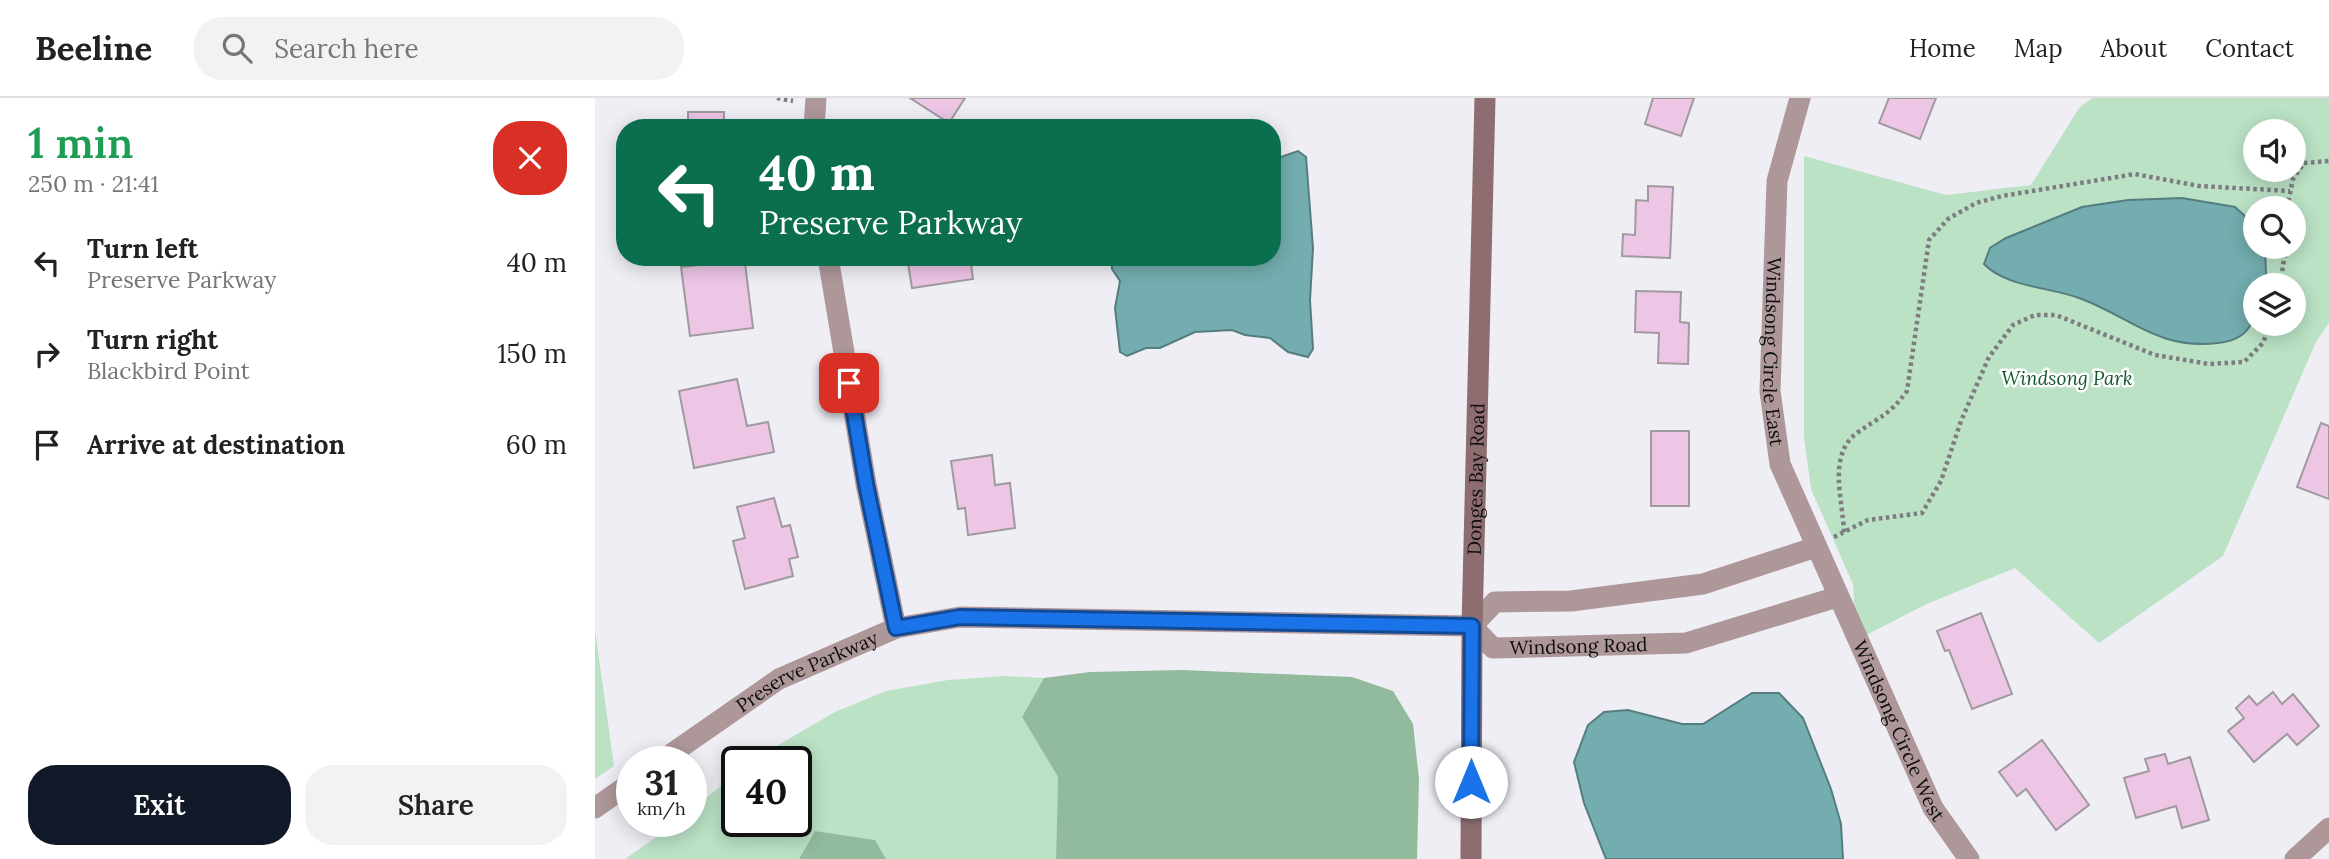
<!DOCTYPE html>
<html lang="en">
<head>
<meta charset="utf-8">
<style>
  :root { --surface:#fff; --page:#f2f2f2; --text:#222; --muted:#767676; --line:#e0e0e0; --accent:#111827 }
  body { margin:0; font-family:Lora,serif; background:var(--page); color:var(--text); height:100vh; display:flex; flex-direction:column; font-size:26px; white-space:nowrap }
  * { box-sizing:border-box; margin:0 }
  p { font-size:23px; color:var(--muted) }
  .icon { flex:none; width:38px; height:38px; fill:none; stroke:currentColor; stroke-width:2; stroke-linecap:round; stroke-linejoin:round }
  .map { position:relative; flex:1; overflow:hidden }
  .side { display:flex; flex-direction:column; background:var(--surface); width:595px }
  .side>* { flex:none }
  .guide { position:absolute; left:21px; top:21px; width:665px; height:147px; border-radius:28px; box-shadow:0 4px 18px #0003; background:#0b6e4f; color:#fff; overflow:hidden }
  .buttons { position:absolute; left:1648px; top:21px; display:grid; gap:14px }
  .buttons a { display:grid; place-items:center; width:63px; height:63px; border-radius:50%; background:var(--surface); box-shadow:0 4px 18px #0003; font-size:35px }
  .speed { position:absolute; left:21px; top:648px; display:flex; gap:14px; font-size:35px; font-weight:700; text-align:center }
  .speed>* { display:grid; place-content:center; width:91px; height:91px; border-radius:50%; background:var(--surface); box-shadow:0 4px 18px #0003; line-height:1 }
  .speed small { font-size:18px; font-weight:400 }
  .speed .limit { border:4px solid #111; border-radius:10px; background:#fff; color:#111 }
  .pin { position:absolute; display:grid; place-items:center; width:60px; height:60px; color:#fff; margin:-30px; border-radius:14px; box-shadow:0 4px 10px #0006 }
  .me { position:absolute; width:77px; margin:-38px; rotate:0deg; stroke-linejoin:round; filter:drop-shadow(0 0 5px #0008) }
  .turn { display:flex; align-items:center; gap:24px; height:147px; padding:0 28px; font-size:32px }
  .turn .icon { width:91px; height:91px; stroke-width:2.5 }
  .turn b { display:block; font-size:49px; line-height:60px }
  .round { display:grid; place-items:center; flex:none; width:74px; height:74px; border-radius:28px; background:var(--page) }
  .summary { display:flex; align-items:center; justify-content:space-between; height:119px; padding:0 28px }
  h1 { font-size:42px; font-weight:600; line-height:52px; color:#1e9e55 }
  .action { display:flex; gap:14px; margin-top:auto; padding:14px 28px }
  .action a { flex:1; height:80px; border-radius:28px; background:var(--accent); color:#fff; font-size:28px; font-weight:600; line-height:80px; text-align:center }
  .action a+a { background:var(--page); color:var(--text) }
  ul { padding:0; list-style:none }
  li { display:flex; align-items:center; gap:21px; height:91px; padding:0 28px }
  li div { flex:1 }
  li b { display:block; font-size:26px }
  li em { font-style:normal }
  header { display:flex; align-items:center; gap:42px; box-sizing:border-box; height:98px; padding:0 35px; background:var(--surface); border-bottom:2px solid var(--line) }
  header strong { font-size:33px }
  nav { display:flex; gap:38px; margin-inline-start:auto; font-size:24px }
  .search { width:490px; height:63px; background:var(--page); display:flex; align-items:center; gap:18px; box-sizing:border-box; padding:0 24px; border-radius:28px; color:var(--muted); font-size:26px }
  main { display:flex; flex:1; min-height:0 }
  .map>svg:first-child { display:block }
</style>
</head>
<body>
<header>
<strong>Beeline</strong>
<div class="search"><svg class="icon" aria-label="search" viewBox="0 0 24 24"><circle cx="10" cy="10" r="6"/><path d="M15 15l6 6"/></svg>Search here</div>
<nav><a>Home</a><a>Map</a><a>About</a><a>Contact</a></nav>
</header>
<main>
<section class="side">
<div class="summary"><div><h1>1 min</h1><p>250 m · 21:41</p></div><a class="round" style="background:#d93025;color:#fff"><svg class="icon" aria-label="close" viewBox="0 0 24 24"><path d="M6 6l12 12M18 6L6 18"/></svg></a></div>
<ul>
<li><svg class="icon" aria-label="left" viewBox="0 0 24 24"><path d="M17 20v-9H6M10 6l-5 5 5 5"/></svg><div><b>Turn left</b><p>Preserve Parkway</p></div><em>40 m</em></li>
<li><svg class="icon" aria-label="right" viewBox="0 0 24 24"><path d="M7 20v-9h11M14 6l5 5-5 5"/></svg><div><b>Turn right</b><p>Blackbird Point</p></div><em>150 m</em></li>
<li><svg class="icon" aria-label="arrive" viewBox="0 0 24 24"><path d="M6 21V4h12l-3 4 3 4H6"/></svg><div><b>Arrive at destination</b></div><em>60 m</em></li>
</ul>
<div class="action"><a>Exit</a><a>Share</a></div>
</section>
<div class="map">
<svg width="1734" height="761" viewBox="0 0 1734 761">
  <rect width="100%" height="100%" fill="#efeef5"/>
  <g fill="#bbe2c5" fill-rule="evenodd">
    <path d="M1497 0H1734V225L1721 244 1628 458 1504 545 1420 470 1334 505 1261 542 1258 486 1216 391 1209 339V58L1351 97 1436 87 1484 10ZM1661 33H1699V72H1661ZM1661 110H1699V149H1661ZM1661 187H1699V226H1661Z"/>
    <path d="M0 532 19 668 0 681Z"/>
    <path d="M409 578 449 580 427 619 463 679 461 761H291L279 742 220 733 204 761H30L84 723H96V712L142 675V723H201V663H156L240 614 291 593 353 582Z"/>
  </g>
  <g fill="#92ba9d">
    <path d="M587 572 757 579 798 593 818 626 824 681 822 761H461L463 679 427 619 449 580 495 574Z"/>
    <path d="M220 733 280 742 291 761H204Z"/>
  </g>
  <g fill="#73adaf" stroke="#557d7f" stroke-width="2">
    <path d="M703 53 711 59 718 150 715 202 718 251 713 259 693 254 675 240 650 237 637 232 600 234 565 250H551L532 258 525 254 520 210 525 183 517 171 516 159H677V62Z"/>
    <path d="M1587 100 1640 109 1661 128V149H1670L1671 177 1668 187H1661C1661 218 1660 241 1623 245 1562 252 1536 219 1484 200 1454 189 1411 189 1389 166L1395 150 1411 140 1487 109 1533 102Z"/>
    <path d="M1157 595H1184L1208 620 1236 691 1246 726 1248 761H1011L989 705 979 664 993 627 1009 614 1033 612 1087 626H1108Z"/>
  </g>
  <g fill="#edc6e5" stroke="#a09a9f" stroke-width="2">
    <path d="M315 0H370L354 25Z"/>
    <path d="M1058 0H1099L1086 38 1050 26Z"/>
    <path d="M1294 0H1341L1325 41 1284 25Z"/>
    <rect x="93" y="14" width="36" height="16"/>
    <path d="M1053 88 1078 89 1075 160 1027 158 1028 136 1040 137 1041 102 1053 103Z"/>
    <path d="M112 159H141V166L150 165 158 230 95 238 86 169 113 166Z"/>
    <path d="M312 159H375L378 181 317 190Z"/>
    <path d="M1041 193 1086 194 1085 224 1094 225 1093 266 1063 265 1064 235 1040 234Z"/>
    <path d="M142 281 152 328 173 324 179 354 99 370 84 293Z"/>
    <path d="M1726 325 1734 328V401L1702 389Z"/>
    <rect x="1056" y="333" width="38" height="75"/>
    <path d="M397 357 400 387 415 385 420 430 373 437 370 410 363 411 356 363Z"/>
    <path d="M179 400 187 429 195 427 203 459 194 461 198 478 150 491 138 443 150 440 142 409Z"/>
    <path d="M1386 515 1417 596 1377 611 1354 552 1350 553 1342 533Z"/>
    <path d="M1678 594 1687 606 1698 596 1724 628 1702 647 1692 636 1659 664 1633 633 1649 620 1641 610 1654 598 1662 607Z"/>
    <path d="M1447 642 1494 707 1461 732 1431 691 1422 698 1404 674Z"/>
    <path d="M1570 656 1573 666 1595 659 1614 722 1587 730 1581 708 1541 720 1529 680 1554 673 1550 661Z"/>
  </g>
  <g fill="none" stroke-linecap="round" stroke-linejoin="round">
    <g stroke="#7d7c81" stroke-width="4.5" stroke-dasharray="3.5 3.5" stroke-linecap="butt">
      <path d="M182 0 198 3"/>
      <path d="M1692 110 1698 81 1709 65 1734 63"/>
      <path d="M1685 187 1691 149"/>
      <path d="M1249 434C1248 403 1232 357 1262 335 1285 318 1294 318 1312 293L1334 142 1353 121 1381 105 1407 98 1540 76 1604 88 1695 93"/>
      <path d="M1239 439 1273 422 1327 415 1346 383 1366 323 1394 259 1418 227 1440 217H1461L1560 257 1614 266 1649 264 1668 245 1675 226"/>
    </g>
    <g stroke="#ae9798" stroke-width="21">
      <path id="s1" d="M1205 0 1182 83 1175 293 1185 366 1338 710 1374 761"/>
      <path d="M219 30 221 0"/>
      <path d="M233 159 271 386 301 530"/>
      <path id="s2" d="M877 528 898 550 1091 545 1242 499"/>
      <path d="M877 528 900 504 976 503 1108 486 1221 449"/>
      <path id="s3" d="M66 663 184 581 301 530 365 519 877 528"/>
      <path d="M0 710 37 684"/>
      <path d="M1700 761 1734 730"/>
    </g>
    <path stroke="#8d6d6f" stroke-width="21" id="s4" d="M876 761 877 528 890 0"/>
  </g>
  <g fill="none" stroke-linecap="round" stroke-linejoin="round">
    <defs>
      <path id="route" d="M254 285 271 386 301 530 365 519 877 528 876 684"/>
    </defs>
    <use href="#route" stroke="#114b97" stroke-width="18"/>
    <use href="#route" stroke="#1a73e8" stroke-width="12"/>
  </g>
  <g text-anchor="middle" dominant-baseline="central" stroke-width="5" stroke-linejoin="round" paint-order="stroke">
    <g font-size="19" fill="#0e0e10" stroke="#fff">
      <text stroke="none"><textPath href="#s1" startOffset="257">Windsong Circle East</textPath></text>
      <text stroke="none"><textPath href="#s4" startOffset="380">Donges Bay Road</textPath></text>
      <text stroke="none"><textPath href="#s2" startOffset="116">Windsong Road</textPath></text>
      <text stroke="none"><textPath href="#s3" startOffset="172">Preserve Parkway</textPath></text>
      <text stroke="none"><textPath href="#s1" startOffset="662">Windsong Circle West</textPath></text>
    </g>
    <g font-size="19" font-style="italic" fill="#155630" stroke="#fff">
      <text x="1472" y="280">Windsong Park</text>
    </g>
  </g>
</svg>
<div class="buttons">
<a><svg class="icon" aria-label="sound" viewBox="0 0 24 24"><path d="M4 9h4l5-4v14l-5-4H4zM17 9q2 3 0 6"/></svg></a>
<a><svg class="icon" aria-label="search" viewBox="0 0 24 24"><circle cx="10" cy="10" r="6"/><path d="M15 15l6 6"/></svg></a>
<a><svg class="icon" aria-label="layers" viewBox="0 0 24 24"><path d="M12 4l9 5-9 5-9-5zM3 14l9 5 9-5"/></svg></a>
</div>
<div class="speed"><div>31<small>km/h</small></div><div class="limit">40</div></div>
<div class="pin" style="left:254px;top:285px;background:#d93025"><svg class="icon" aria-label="arrive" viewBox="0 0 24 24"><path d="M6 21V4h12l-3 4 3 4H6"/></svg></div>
<svg class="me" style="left:876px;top:684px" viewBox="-20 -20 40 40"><circle r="19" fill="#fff"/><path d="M0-13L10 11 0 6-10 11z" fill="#1a73e8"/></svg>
<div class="guide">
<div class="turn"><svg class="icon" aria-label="left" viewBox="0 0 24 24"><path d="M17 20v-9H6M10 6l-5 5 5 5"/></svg><div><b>40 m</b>Preserve Parkway</div></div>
</div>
</div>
</main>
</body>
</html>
